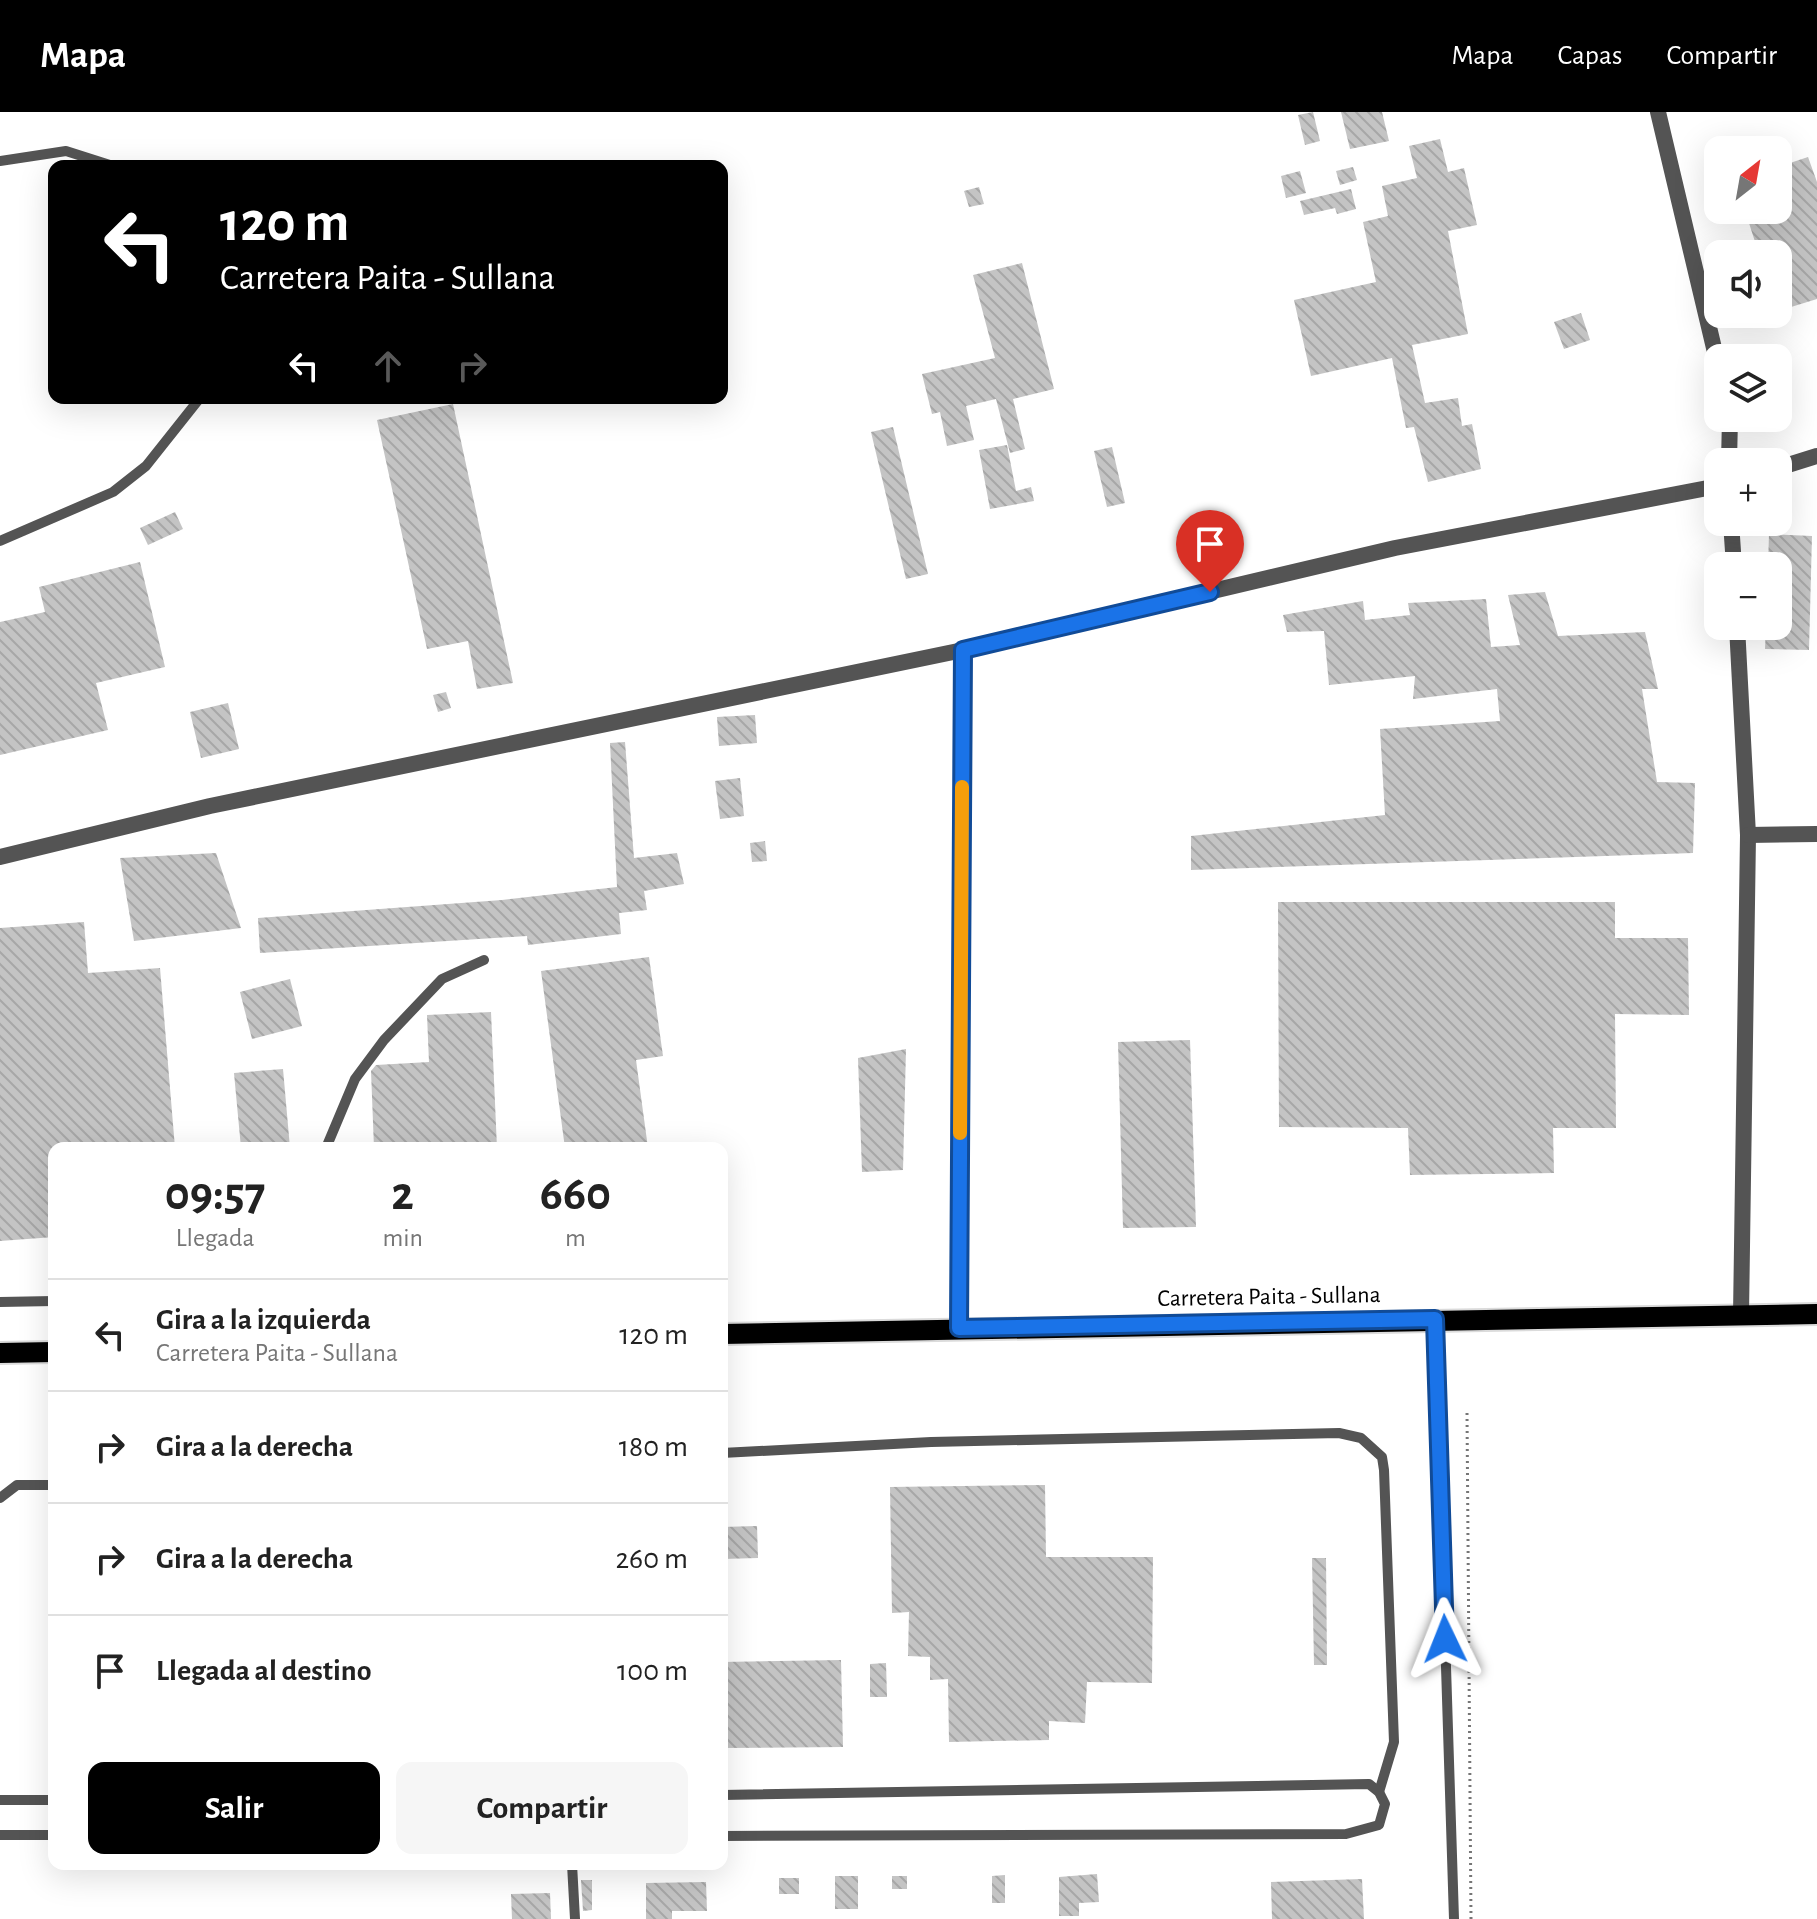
<!DOCTYPE html>
<html lang="es">
<head>
<meta charset="utf-8">
<style>
  :root { --surface:#fff; --page:#f6f6f6; --text:#222; --muted:#767676; --line:#e0e0e0; --accent:#000 }
  body { margin:0; font-family:"Alegreya Sans",sans-serif; background:var(--page); color:var(--text); height:100vh; display:flex; flex-direction:column; font-size:30px; white-space:nowrap }
  * { box-sizing:border-box; margin:0 }
  p { font-size:26px; color:var(--muted) }
  .icon { flex:none; width:44px; height:44px; fill:none; stroke:currentColor; stroke-width:2; stroke-linecap:round; stroke-linejoin:round }
  .map { position:relative; flex:1; overflow:hidden }
  .details { position:absolute; left:48px; top:1030px; width:680px; height:728px; display:flex; flex-direction:column; background:var(--surface); border-radius:16px; box-shadow:0 8px 32px #0002 }
  .details>* { flex:none }
  .top-card { position:absolute; left:48px; top:48px; width:680px; height:244px; border-radius:16px; box-shadow:0 8px 32px #0002; background:#000; color:#fff; overflow:hidden }
  .needle { width:52px; rotate:31deg }
  .tools { position:absolute; left:1704px; top:24px; display:grid; gap:16px }
  .tools a { display:grid; place-items:center; width:88px; height:88px; border-radius:16px; background:var(--surface); box-shadow:0 8px 32px #0002; font-size:40px }
  .pin { position:absolute; display:grid; place-items:center; width:68px; height:68px; color:#fff; margin:-82px -34px; border-radius:50% 50% 50% 0; rotate:-45deg; box-shadow:0 0 8px #0007 }
  .pin .icon { rotate:45deg }
  .me { position:absolute; width:88px; margin:-44px; rotate:358deg; stroke-linejoin:round; filter:drop-shadow(0 0 6px #0008) }
  .turn { display:flex; align-items:center; gap:28px; height:168px; padding:0 40px; font-size:36px }
  .turn .icon { width:104px; height:104px; stroke-width:2.5 }
  .turn b { display:block; font-size:56px; line-height:68px }
  .lanes { display:flex; align-items:center; height:76px; padding:0 40px; background:#0003; justify-content:center; gap:40px; direction:ltr }
  .lanes .off { opacity:.35 }
  .eta { display:flex; justify-content:space-evenly; align-items:center; height:136px; text-align:center }
  .eta b { font-size:48px; font-weight:700; line-height:56px }
  .cta { display:flex; gap:16px; margin-top:auto; padding:16px 40px }
  .cta a { flex:1; height:92px; border-radius:16px; background:var(--accent); color:#fff; font-size:32px; font-weight:700; line-height:92px; text-align:center }
  .cta a+a { background:var(--page); color:var(--text) }
  ul { padding:0; list-style:none }
  li { display:flex; align-items:center; gap:24px; height:112px; padding:0 40px; border-top:2px solid var(--line) }
  li div { flex:1 }
  li b { display:block; font-size:30px }
  li em { font-style:normal }
  header { display:flex; align-items:center; gap:48px; box-sizing:border-box; height:112px; padding:0 40px; background:var(--accent); color:#fff }
  header strong { font-size:38px }
  nav { display:flex; gap:44px; margin-inline-start:auto; font-size:28px }
  .map>svg:first-child { display:block }
</style>
</head>
<body>
<header>
<strong>Mapa</strong>
<nav><a>Mapa</a><a>Capas</a><a>Compartir</a></nav>
</header>
<div class="map">
<svg width="1817" height="1807" viewBox="0 0 1817 1807">
  <defs>
    <pattern id="building-back-hatch" width="6" height="6" patternUnits="userSpaceOnUse" patternTransform="scale(2)"><rect width="6" height="6" fill="#c4c4c4"/><path d="M-1 5l2 2M0 0l6 6M5-1l2 2" fill="none" stroke="#a7a7a7"/></pattern>
  </defs>
  <rect width="100%" height="100%" fill="#fff"/>
  <g fill="url(#building-back-hatch)">
    <path d="M1313 0 1320 29 1305 33 1298 3Z"/>
    <path d="M1341 0H1382L1389 29 1350 37Z"/>
    <path d="M1440 27 1448 60 1464 56 1477 113 1448 119 1468 222 1412 233 1425 291 1458 286 1462 314 1472 312 1481 357 1428 370 1414 315 1406 316 1392 246 1311 264 1294 188 1376 170 1363 110 1388 104 1382 74 1417 66 1409 34Z"/>
    <path d="M1808 45 1817 70V187L1778 199V142H1759L1748 108 1753 106 1750 98H1778V55Z"/>
    <path d="M1353 55 1357 68 1340 73 1336 59Z"/>
    <path d="M1300 59 1306 81 1286 86 1281 64Z"/>
    <path d="M979 75 984 92 969 95 964 79Z"/>
    <path d="M1351 77 1356 97 1337 102 1335 96 1304 103 1300 89Z"/>
    <path d="M1022 151 1054 277 1013 287 1025 337 1010 341 996 287 966 294 974 328 947 334 940 300 932 302 922 262 995 246 973 163Z"/>
    <path d="M1581 201 1590 228 1564 237 1554 210Z"/>
    <path d="M453 292 513 571 477 577 468 529 427 537 377 308Z"/>
    <path d="M893 315 928 462 906 467 871 320Z"/>
    <path d="M1007 333 1016 379 1031 375 1034 389 990 397 979 338Z"/>
    <path d="M1112 335 1125 391 1107 395 1094 339Z"/>
    <path d="M175 400 183 417 148 433 140 416Z"/>
    <path d="M1769 422 1812 424 1809 538 1765 537 1766 514H1778V454H1768Z"/>
    <path d="M140 450 165 555 96 571 108 618 0 643V510L45 500 39 475Z"/>
    <path d="M1545 480 1558 524 1645 520 1658 577H1642L1657 670 1695 671 1693 741 1191 758V724L1385 703 1380 617 1500 609 1497 577 1413 587 1415 564 1329 573 1324 519 1287 520 1283 503 1363 489 1365 508 1410 503 1408 491 1486 487 1491 535 1520 533 1508 483Z"/>
    <path d="M446 580 451 596 438 600 433 583Z"/>
    <path d="M228 591 239 637 201 646 190 600Z"/>
    <path d="M755 603 757 631 719 634 717 605Z"/>
    <path d="M625 630 634 746 677 741 684 772 644 779 647 798 619 801 621 822 528 833 527 824 260 841 258 806 502 788 617 775 610 631Z"/>
    <path d="M740 666 744 704 720 707 715 669Z"/>
    <path d="M765 729 767 749 752 750 750 731Z"/>
    <path d="M216 741 241 816 134 829 120 746Z"/>
    <path d="M1278 790H1615V826H1688L1689 903 1615 902 1616 1016H1553L1554 1061 1410 1063 1408 1016 1279 1015Z"/>
    <path d="M84 810 88 861 160 856 175 1036H54V1125L0 1129V816Z"/>
    <path d="M649 845 663 944 636 948 648 1036H565L541 859Z"/>
    <path d="M290 867 302 914 252 927 240 880Z"/>
    <path d="M491 900 497 1036H374L371 959 376 953 429 950 427 903Z"/>
    <path d="M1190 928 1196 1115 1123 1116 1118 930Z"/>
    <path d="M906 937 903 1058 862 1060 858 946Z"/>
    <path d="M283 957 290 1036H241L234 961Z"/>
    <path d="M1045 1373 1046 1445H1153L1152 1571 1087 1570 1085 1611 1049 1609V1628L949 1630 948 1567 930 1568V1545L908 1544 909 1500 892 1501 890 1375Z"/>
    <path d="M757 1414 758 1446 722 1447V1415Z"/>
    <path d="M1312 1446H1326L1327 1553H1314Z"/>
    <path d="M841 1548 843 1635 722 1636V1550Z"/>
    <path d="M886 1551 887 1585H870V1552Z"/>
    <path d="M1097 1762 1099 1790 1079 1791V1804H1059V1765Z"/>
    <path d="M1005 1763V1791H992V1764Z"/>
    <rect x="835" y="1764" width="23" height="33"/>
    <rect x="892" y="1764" width="15" height="13"/>
    <rect x="779" y="1766" width="20" height="16"/>
    <path d="M1362 1767 1364 1807H1272L1271 1770Z"/>
    <path d="M581 1768H592V1798L583 1799Z"/>
    <path d="M706 1770 707 1799H672V1807H646V1771Z"/>
    <path d="M550 1781 551 1807H512L511 1782Z"/>
  </g>
  <g fill="none" stroke-linecap="round" stroke-linejoin="round">
    <defs>
      <g id="primary">
        <path d="M722 1222 1817 1202"/>
        <path d="M0 1241 54 1240"/>
      </g>
    </defs>
    <use href="#primary" stroke="#dbdbdb" stroke-width="24"/>
    <path stroke="#767676" stroke-width="3" stroke-dasharray="2 4" stroke-linecap="butt" d="M1467 1301 1471 1807"/>
    <g stroke="#545454" stroke-width="10">
      <path d="M0 49 66 39 113 54"/>
      <path d="M0 429 113 380 146 354 200 286"/>
      <path d="M326 1036 355 967 384 928 442 867 484 848"/>
      <path d="M0 1190 54 1189"/>
      <path d="M1435 1207 1454 1807"/>
      <path d="M722 1341 931 1330 1339 1321 1361 1326 1382 1345 1384 1358 1394 1630 1379 1680"/>
      <path d="M0 1386 17 1373H54"/>
      <path d="M722 1683 1369 1672 1379 1680 1385 1692 1379 1713 1346 1722 722 1724"/>
      <path d="M0 1688H54"/>
      <path d="M0 1723H54"/>
      <path d="M572 1752 575 1807"/>
    </g>
    <g stroke="#545454" stroke-width="16">
      <path d="M1658 0 1718 253"/>
      <path d="M1729 350 1730 306"/>
      <path d="M1778 356 1817 344"/>
      <path d="M1731 410 1734 454"/>
      <path d="M1737 514 1748 723 1741 1203"/>
      <path d="M1748 723 1817 722"/>
      <path d="M0 745 210 694 963 538 1395 436 1718 374"/>
      <path d="M959 1216 963 538"/>
    </g>
    <use href="#primary" stroke="#000" stroke-width="20"/>
  </g>
  <g fill="none" stroke-linecap="round" stroke-linejoin="round">
    <defs>
      <path id="route" d="M1210 480 963 538 959 1216 1435 1207 1445 1527"/>
    </defs>
    <use href="#route" stroke="#114b97" stroke-width="20"/>
    <use href="#route" stroke="#1a73e8" stroke-width="14"/>
    <path stroke="#f59e0b" stroke-width="14" d="M960 1021 962 675"/>
  </g>
  <g text-anchor="middle" dominant-baseline="central" stroke-width="8" stroke-linejoin="round" paint-order="stroke">
    <g font-size="24" fill="#000" stroke="#fff">
      <text transform="translate(1269 1185) rotate(-1)">Carretera Paita - Sullana</text>
    </g>
  </g>
</svg>
<div class="tools">
<a><svg class="needle" viewBox="-14 -14 28 28"><path d="M0-13l5 13h-10z" fill="#e53935"/><path d="M0 13l5-13h-10z" fill="#767676"/></svg></a>
<a><svg class="icon" aria-label="sound" viewBox="0 0 24 24"><path d="M4 9h4l5-4v14l-5-4H4zM17 9q2 3 0 6"/></svg></a>
<a><svg class="icon" aria-label="layers" viewBox="0 0 24 24"><path d="M12 4l9 5-9 5-9-5zM3 14l9 5 9-5"/></svg></a>
<a>+</a>
<a>−</a>
</div>
<div class="pin" style="left:1210px;top:480px;background:#d93025"><svg class="icon" aria-label="arrive" viewBox="0 0 24 24"><path d="M6 21V4h12l-3 4 3 4H6"/></svg></div>
<svg class="me" style="left:1445px;top:1527px" viewBox="-20 -20 40 40"><path d="M0-17L14 15 0 8-14 15z" fill="#1a73e8" stroke="#fff" stroke-width="4"/></svg>
<div class="top-card">
<div class="turn"><svg class="icon" aria-label="left" viewBox="0 0 24 24"><path d="M17 20v-9H6M10 6l-5 5 5 5"/></svg><div><b>120 m</b>Carretera Paita - Sullana</div></div>
<div class="lanes"><svg class="icon" aria-label="left" viewBox="0 0 24 24"><path d="M17 20v-9H6M10 6l-5 5 5 5"/></svg><svg class="icon off" aria-label="ahead" viewBox="0 0 24 24"><path d="M12 20V5M6 11l6-6 6 6"/></svg><svg class="icon off" aria-label="right" viewBox="0 0 24 24"><path d="M7 20v-9h11M14 6l5 5-5 5"/></svg></div>
</div>
<section class="details">
<div class="eta">
<div><b>09:57</b><p>Llegada</p></div>
<div><b>2</b><p>min</p></div>
<div><b>660</b><p>m</p></div>
</div>
<ul>
<li><svg class="icon" aria-label="left" viewBox="0 0 24 24"><path d="M17 20v-9H6M10 6l-5 5 5 5"/></svg><div><b>Gira a la izquierda</b><p>Carretera Paita - Sullana</p></div><em>120 m</em></li>
<li><svg class="icon" aria-label="right" viewBox="0 0 24 24"><path d="M7 20v-9h11M14 6l5 5-5 5"/></svg><div><b>Gira a la derecha</b></div><em>180 m</em></li>
<li><svg class="icon" aria-label="right" viewBox="0 0 24 24"><path d="M7 20v-9h11M14 6l5 5-5 5"/></svg><div><b>Gira a la derecha</b></div><em>260 m</em></li>
<li><svg class="icon" aria-label="arrive" viewBox="0 0 24 24"><path d="M6 21V4h12l-3 4 3 4H6"/></svg><div><b>Llegada al destino</b></div><em>100 m</em></li>
</ul>
<div class="cta"><a>Salir</a><a>Compartir</a></div>
</section>
</div>
</body>
</html>
